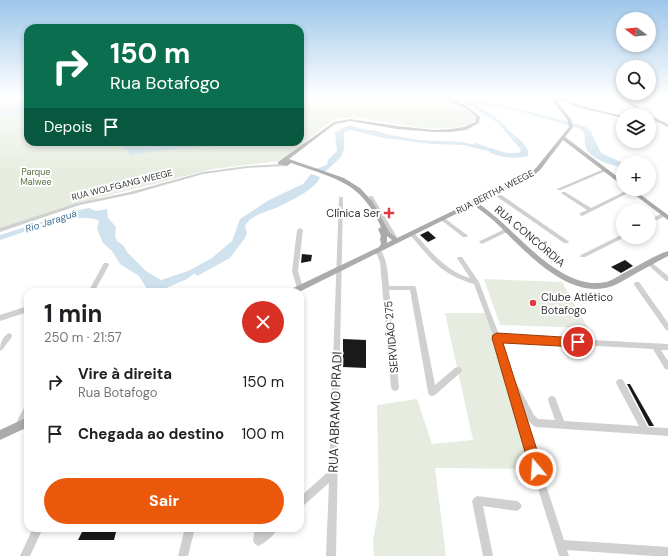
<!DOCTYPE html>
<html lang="pt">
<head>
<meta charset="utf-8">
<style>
  :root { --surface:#fff; --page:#f2f2f2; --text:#202124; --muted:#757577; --accent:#ea580c }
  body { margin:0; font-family:"DM Sans",sans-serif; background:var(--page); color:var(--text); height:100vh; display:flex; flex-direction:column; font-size:15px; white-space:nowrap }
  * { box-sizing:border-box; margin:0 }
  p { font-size:13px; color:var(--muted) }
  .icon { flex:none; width:22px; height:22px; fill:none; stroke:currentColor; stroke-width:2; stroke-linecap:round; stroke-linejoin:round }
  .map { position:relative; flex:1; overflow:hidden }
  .panel { position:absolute; left:24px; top:288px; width:280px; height:244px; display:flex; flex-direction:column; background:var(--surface); border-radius:12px; box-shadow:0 2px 6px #0003 }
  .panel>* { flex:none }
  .guide { position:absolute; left:24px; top:24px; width:280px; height:122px; border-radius:12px; box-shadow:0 2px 6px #0003; background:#0b6e4f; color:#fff; overflow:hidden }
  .needle { width:26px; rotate:286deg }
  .tools { position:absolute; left:616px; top:12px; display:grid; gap:8px }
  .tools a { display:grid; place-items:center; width:40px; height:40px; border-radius:50%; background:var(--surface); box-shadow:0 2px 6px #0003; font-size:20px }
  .pin { position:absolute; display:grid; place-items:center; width:34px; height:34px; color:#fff; margin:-17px; border:2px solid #fff; border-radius:50%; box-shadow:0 1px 4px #0007 }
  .me { position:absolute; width:44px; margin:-22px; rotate:342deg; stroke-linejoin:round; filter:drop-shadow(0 0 3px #0008) }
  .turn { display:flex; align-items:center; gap:14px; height:84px; padding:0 20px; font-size:18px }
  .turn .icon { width:52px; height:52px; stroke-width:2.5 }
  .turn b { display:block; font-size:28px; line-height:34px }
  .then { display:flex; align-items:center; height:38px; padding:0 20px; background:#0003; gap:8px; font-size:15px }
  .round { display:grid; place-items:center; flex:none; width:42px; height:42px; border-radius:21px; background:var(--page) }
  .head { display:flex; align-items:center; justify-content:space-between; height:68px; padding:0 20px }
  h1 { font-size:24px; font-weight:700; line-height:30px }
  .cta { display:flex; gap:8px; margin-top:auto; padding:8px 20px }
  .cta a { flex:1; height:46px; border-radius:24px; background:var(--accent); color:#fff; font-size:16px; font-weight:700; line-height:46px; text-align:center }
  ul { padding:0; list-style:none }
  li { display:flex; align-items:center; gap:12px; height:52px; padding:0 20px }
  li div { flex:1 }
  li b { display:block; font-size:15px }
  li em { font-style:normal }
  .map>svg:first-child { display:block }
</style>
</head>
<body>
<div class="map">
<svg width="668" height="556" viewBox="0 0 668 556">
  <rect width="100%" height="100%" fill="#fff"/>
  <g fill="#e6ecdf">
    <path d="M0 97H28V142H300V97H438L471 112 474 115 475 120C467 126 459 127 449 128 425 130 402 125 379 121 363 119 348 115 333 120L284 158 278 161 213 169 97 198V200L77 205 0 231Z"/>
    <path d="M484 279 562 282 588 328 500 325Z"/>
    <path d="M445 313H486L535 469 435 468 446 556H374L373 541 379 507 377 405 417 399 432 444 473 440Z"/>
  </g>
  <g fill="#cfe2ee">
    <path d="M24 97H28V99L22 102 28 103V113L26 117H6L0 116V112C11 109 16 104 24 97Z"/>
    <path d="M447 97C457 97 465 99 475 101 512 106 548 116 584 126L590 130 601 153 623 163V168C612 165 588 159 585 145 585 141 585 137 584 133L581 129 508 108 473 103 483 111 482 114 470 105Z"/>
    <path d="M486 112 500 121 510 132 522 141 528 150V156C513 159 505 158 490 153L491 148 507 153H519L521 150 498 123 485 115Z"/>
    <path d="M349 125 362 129 378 131 386 134 418 140 462 142 484 147 483 150 463 145 433 144 384 138 351 130 344 132V149L341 157 325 172 316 169 327 165 328 160 337 151 335 132Z"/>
    <path d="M118 142H230L232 144 147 152 130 156 128 150 123 149Z"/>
    <path d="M311 174 320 177C317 189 288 202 276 208 266 212 250 215 245 226L247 233 245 238 230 258 197 276 195 273 187 279 159 291H153L147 289 139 276 120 264 112 251 103 243 97 229 99 221C79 209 23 233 0 240V235L79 210 89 208 96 211 107 209 108 218 116 227 115 236 117 241 124 246 127 252 146 271 161 280 188 271 212 258 232 241 240 219 269 200 303 184Z"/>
  </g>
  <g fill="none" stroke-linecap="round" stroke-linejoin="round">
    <g fill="#cfe2ee" fill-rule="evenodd">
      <path d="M452 97C463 96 489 111 497 118L493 119Z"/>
      <path d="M475 143 502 152 503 153 500 155 473 146 472 145Z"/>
    </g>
  </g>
  <g fill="#1a1a1a">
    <path d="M428 231 436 238 428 242 420 235Z"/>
    <path d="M302 254 312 255 311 261 301 263Z"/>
    <path d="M625 260 633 266 621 273 611 267Z"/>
    <path d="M343 339 366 340V368L343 367Z"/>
    <path d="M627 384H630L654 426H649Z"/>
    <path d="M84 528H117L114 540H78Z"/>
  </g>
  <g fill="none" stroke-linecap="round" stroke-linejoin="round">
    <g fill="#d0d0d0" fill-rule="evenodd">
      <path d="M283 164 285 165V166L247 168 203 174 133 194 80 205 0 232V228L77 203 130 192 203 172 247 166Z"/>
      <path d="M604 169H608V170L561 190H557V189Z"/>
      <path d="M630 189H634V190L582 216 580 215V213L587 210 561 193 563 192H565L591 208Z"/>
      <path d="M493 192H497L568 241 569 242 568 243H564L493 194Z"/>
      <path d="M369 196H373V197L397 237 396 238H392L369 197Z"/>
      <path d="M339 197H343V198L336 556H326L329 483 303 506 300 508V497L329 471Z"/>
      <path d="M663 213 666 215 665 216 649 224V220Z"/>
      <path d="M443 217 467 235 468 236 467 237H463L441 220 440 219 441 218Z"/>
      <path d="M300 228 303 230 298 271 303 288 302 290H298L297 288 292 271 297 230Z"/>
      <path d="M507 228 509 229 510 230 509 231 484 243 482 244 479 242 480 241Z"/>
      <path d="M412 232 414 233C431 251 445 271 470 278L457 258 458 257H462L479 282 499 335 668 344V350H661L668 361V370L665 369 653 349 501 341 513 381 516 382 534 415 538 419 555 420 548 400 549 397 552 396 555 397 564 421 639 426 616 383 617 380 620 379 623 380 648 427 668 428V436L536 427C528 423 524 414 520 406L564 540 668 547V556H653L567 550 569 556H559L514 412 494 338 474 284C440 274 432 260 410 235L409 234Z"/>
      <path d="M623 234V237H625L585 257H581L580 256 581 255Z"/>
      <path d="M378 248C387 254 388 275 389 286H415L416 288 435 385 455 368 458 367 461 368 462 370 461 372 435 395 432 396 429 395 428 392 410 290H389L399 387 398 390 395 391 392 390 391 387 380 262 375 250Z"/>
      <path d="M649 261 651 262 668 276V281H666L647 264 646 263 647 262Z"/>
      <path d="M104 263H108L109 265 94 292H88Z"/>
      <path d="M635 282H639L668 323V331L666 330 635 286 634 284Z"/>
      <path d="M28 306V312L0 321V315Z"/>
      <path d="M9 333 11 334 12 336 11 338 2 350 0 351C0 344 2 337 9 333Z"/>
      <path d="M28 405C28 414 28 425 19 429L16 428 15 425 25 406Z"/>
      <path d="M477 496 517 501 520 503 522 506 520 509 517 511 483 506 493 556H483L472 501 474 498Z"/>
      <path d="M33 528H43L30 556H20Z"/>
      <path d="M185 528H195L188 556H178Z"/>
      <path d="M255 528H265V529L266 528H278C275 535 265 543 258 546L255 544 253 541Z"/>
    </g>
    <g fill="#ababab" fill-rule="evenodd">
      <path d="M439 97C452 96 471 108 480 117L479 123 466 130 451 132H434L397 129 350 121 335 124 289 159 344 178 360 188 372 201 390 233 397 238 529 174 536 168 569 127 567 119 549 97H557L586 107 623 116V118L584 109 554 98 571 119 573 127 565 137 623 181V186L563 140 540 170 533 176 478 203C485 208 491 213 497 218 525 242 565 291 606 282 611 281 617 277 622 274 637 267 652 256 668 251V256C655 263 641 270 628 278 622 281 615 286 609 287 565 300 521 246 493 220 487 215 480 210 474 205L299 292H288L289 290 379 247 381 244 380 239 381 236 378 229 381 227C377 219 373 210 367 203 350 179 318 173 291 163L287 166 278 164V162L334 122 350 119 397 126 434 130 451 129 464 127 475 122 476 117 467 109ZM387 236 392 240 387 243Z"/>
      <path d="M620 97H624L649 115 668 124V127L649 118V115H644Z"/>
      <path d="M627 189H633L668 215V220Z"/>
      <path d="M28 417V427L0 440V430Z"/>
    </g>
  </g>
  <linearGradient id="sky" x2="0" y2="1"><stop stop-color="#9ec6ea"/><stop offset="0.55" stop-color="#fff"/><stop offset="1" stop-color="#fff" stop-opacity="0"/></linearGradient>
  <rect width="668" height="175" fill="url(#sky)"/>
  <path fill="#ea580c" stroke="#983908" d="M497 333 578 338 582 339 583 342 582 345 578 347 503 343 543 469 541 473 536 475 532 473 530 469 492 338 493 335Z"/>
  <g fill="#e63946" stroke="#fff" stroke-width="1.5">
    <path d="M387 207h4v4h4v4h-4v4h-4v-4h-4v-4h4z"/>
    <circle cx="533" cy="303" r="4"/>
  </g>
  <g text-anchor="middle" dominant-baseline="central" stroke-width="4" stroke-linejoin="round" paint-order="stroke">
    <g font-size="9" fill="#56703f" stroke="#fff">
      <text x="36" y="172">Parque<tspan x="36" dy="10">Malwee</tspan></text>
    </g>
    <g font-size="9" fill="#333" stroke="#fff">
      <text transform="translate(122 185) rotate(-14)">RUA WOLFGANG WEEGE</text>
      <text transform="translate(495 192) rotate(-27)">RUA BERTHA WEEGE</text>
    </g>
    <g font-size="10" font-style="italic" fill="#3f7597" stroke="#fff">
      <text transform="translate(51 221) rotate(-18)">Rio Jaraguá</text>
    </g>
    <g font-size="11" fill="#333" stroke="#fff" text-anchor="end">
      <text x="380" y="213">Clínica Ser</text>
      <text x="541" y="297" text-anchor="start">Clube Atlético<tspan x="541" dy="13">Botafogo</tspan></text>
    </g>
    <g font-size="11" fill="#333" stroke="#fff">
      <text transform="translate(530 236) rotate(40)">RUA CONCÓRDIA</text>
      <text transform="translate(391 337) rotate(-95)">SERVIDÃO 275</text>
    </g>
    <g font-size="13" fill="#333" stroke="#fff">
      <text transform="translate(335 412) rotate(-88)">RUA ABRAMO PRADI</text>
    </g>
  </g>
</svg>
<div class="tools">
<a><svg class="needle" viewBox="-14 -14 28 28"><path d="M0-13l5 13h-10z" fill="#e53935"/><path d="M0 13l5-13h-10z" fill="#757577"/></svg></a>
<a><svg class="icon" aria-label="search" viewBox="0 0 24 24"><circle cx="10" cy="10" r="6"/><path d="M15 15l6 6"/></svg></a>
<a><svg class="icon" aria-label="layers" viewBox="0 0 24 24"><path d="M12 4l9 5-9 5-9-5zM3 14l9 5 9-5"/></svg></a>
<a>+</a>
<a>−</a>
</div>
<div class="pin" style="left:578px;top:342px;background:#d93025"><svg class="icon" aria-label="arrive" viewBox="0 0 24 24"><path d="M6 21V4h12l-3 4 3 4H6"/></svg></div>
<svg class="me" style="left:536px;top:469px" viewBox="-20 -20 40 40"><circle r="17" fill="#ea580c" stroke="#fff" stroke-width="3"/><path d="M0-11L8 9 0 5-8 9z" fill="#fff"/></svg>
<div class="guide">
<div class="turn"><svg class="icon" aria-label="right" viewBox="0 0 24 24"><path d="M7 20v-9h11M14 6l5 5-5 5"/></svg><div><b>150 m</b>Rua Botafogo</div></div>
<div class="then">Depois<svg class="icon" aria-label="arrive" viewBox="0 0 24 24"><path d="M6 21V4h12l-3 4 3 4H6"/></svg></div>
</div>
<section class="panel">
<div class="head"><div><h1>1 min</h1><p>250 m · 21:57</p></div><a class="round" style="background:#d93025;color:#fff"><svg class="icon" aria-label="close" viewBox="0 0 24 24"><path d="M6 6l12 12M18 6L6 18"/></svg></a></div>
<ul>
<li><svg class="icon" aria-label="right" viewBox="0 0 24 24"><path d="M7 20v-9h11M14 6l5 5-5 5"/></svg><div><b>Vire à direita</b><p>Rua Botafogo</p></div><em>150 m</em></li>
<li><svg class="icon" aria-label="arrive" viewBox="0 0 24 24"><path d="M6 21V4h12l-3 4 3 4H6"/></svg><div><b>Chegada ao destino</b></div><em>100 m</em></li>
</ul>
<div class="cta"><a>Sair</a></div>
</section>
</div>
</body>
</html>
